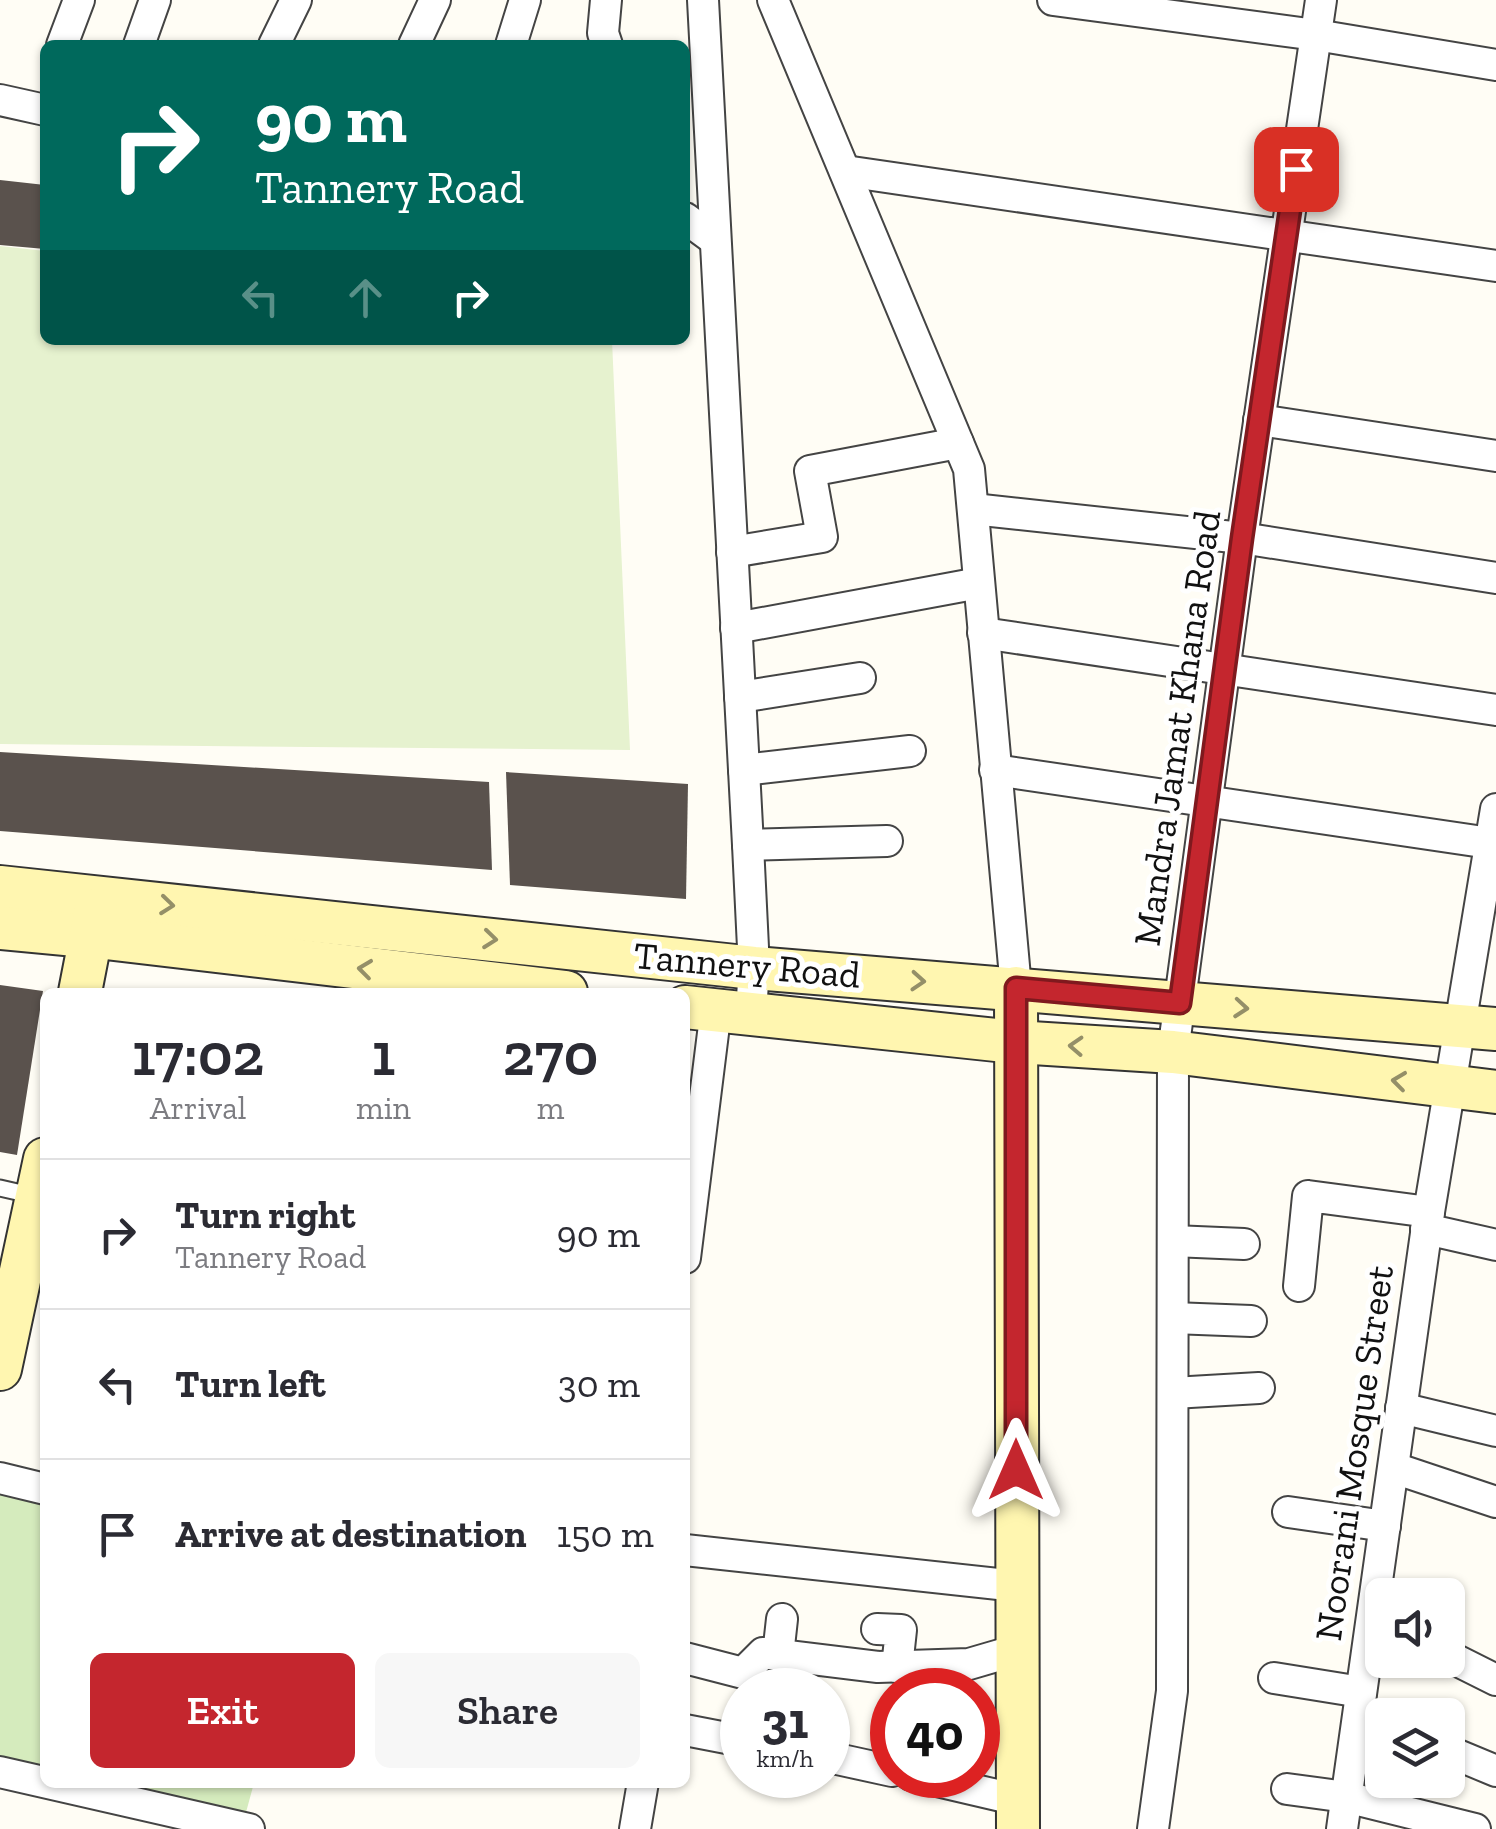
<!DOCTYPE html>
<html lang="en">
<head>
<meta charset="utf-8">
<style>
  :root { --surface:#fff; --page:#f7f7f7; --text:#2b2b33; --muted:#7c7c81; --line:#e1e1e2; --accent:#c4262e }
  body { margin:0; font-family:"Zilla Slab",serif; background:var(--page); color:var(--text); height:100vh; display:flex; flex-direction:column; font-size:38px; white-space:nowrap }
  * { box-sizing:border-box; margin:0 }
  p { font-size:32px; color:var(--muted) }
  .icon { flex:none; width:55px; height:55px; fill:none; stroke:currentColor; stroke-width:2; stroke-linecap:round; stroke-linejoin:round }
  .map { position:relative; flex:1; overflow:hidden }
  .drawer { position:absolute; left:40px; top:988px; width:650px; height:800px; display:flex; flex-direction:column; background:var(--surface); border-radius:15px; box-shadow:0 2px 8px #0004 }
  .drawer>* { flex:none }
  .guide { position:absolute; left:40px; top:40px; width:650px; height:305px; border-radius:15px; box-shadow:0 2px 8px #0004; background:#00695c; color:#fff; overflow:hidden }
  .buttons { position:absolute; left:1365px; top:1578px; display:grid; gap:20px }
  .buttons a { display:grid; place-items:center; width:100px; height:100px; border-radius:15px; background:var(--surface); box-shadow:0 2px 8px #0004; font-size:50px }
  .speed { position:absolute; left:720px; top:1668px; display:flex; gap:20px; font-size:50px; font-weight:700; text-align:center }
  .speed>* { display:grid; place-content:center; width:130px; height:130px; border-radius:50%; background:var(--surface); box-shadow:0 2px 8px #0004; line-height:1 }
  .speed small { font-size:25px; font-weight:400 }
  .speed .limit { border:15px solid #d22; background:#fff; color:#111 }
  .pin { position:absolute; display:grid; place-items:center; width:85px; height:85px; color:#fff; margin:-42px; border-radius:20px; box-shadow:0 5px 15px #0006 }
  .me { position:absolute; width:110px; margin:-55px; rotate:0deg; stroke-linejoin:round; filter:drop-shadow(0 0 8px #0008) }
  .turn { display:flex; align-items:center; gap:35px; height:210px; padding:0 50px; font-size:45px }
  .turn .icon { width:130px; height:130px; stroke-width:2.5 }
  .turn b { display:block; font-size:70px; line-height:85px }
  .lanes { display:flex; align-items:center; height:95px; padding:0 50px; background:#0003; justify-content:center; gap:50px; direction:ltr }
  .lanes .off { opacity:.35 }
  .eta { display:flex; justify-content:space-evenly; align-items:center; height:170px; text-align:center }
  .eta b { font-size:60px; font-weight:600; line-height:70px }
  .action { display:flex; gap:20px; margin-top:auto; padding:20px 50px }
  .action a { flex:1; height:115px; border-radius:15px; background:var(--accent); color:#fff; font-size:40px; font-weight:600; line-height:115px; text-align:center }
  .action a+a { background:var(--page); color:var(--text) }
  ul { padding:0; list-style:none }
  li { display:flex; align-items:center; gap:30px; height:150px; padding:0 50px; border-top:2px solid var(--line) }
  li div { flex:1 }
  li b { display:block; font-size:38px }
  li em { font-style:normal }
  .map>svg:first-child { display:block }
</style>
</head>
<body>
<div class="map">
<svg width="1496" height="1829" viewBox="0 0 1496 1829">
  <rect width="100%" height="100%" fill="#fffdf5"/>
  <path fill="#d5ebbd" d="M0 1478 45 1489V1782L254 1783 242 1827 0 1772Z"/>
  <path fill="#e6f2cf" d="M0 246 45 251V340H612L630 750 0 744Z"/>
  <g fill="#5a524d">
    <path d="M0 180 45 185V249L0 245Z"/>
    <path d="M0 752 489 782 492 870 0 831Z"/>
    <path d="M506 772 688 784 686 899 510 885Z"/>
    <path d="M0 985 43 991 17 1155 0 1152Z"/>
  </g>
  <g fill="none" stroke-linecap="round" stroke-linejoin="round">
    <defs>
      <path id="lane" d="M0 1188 35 1196"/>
      <g id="street">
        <path d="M606 0 603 33 607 45"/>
        <path d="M703 0 748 845 754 968 751 1012"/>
        <path d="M773 0 969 469 1016 988"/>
        <path d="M1053 0 1316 35 1496 65"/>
        <path d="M62 45 79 0"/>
        <path d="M139 45 155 0"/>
        <path d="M274 45 296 0"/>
        <path d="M414 45 435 0"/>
        <path d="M511 45 525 0"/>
        <path d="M0 100 45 110"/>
        <path d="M845 171 1496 266"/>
        <path d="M685 218 715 240"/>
        <path d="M1259 420 1496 456"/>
        <path d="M973 509 1242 538 1496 578"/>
        <path d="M732 552 822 537 810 471 958 443"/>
        <path d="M736 628 979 583"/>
        <path d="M983 633 1496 710"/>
        <path d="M740 697 860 678"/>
        <path d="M744 770 910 751"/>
        <path d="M995 770 1496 844"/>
        <path d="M748 845 887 841"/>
        <path d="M1426 1229 1496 1245"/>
        <path d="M1173 1241 1244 1244"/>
        <path d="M685 1258 716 1009"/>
        <path d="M1299 1286 1308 1196 1429 1212"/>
        <path d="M1173 1318 1251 1321"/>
        <path d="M1173 1393 1259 1388"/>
        <path d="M1401 1408 1496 1431"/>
        <path d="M1394 1468 1496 1502"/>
        <path d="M0 1478 45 1489"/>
        <path d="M1288 1512 1385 1526"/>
        <path d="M685 1550 1017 1586"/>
        <path d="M877 1629 901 1630 897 1667"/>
        <path d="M778 1655 782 1619"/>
        <path d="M1448 1656 1496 1680"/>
        <path d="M685 1658 743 1673 763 1653 878 1667 969 1664 1017 1650"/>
        <path d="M1274 1678 1361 1692"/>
        <path d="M685 1730 742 1741"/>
        <path d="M1448 1751 1496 1771"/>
        <path d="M828 1757 892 1771"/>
        <path d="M0 1772 249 1829"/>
        <path d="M911 1775 1018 1800"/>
        <path d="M1287 1789 1346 1797 1475 1829"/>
        <path d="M635 1829 643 1782"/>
        <path d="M1153 1829 1172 1691 1173 1052 1242 538 1321 0"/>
        <path d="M1342 1829 1429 1212 1496 809"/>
      </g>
      <g id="secondary">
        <path d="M0 887 754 968 1496 1029"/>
        <path d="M0 928 97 937 566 992"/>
        <path d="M1016 988 1018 1829"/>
        <path d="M80 992 96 910"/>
        <path d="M685 1007 1015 1042 1173 1052 1496 1092"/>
        <path d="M0 1369 45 1159"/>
      </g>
    </defs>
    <use href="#lane" stroke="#444" stroke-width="19"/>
    <use href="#street" stroke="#444" stroke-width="34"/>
    <use href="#secondary" stroke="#333" stroke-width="46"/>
    <use href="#lane" stroke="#fff" stroke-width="15"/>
    <use href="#street" stroke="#fff" stroke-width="30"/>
    <use href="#secondary" stroke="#fff6b0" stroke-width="42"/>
  </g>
  <defs><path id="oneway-chevron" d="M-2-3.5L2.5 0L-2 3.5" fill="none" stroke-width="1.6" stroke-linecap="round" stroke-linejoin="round" transform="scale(2.5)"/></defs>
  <g stroke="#948f68">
    <use href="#oneway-chevron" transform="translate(167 905) rotate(6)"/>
    <use href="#oneway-chevron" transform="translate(490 939) rotate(6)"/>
    <use href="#oneway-chevron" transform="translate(365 969) rotate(-173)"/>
    <use href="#oneway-chevron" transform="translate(918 981) rotate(4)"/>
    <use href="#oneway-chevron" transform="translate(1241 1008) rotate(5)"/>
    <use href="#oneway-chevron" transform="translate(1076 1046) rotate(-177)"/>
    <use href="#oneway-chevron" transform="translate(1399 1081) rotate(-173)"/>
  </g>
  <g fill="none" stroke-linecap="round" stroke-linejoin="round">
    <defs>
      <path id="route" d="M1016 1470V988L1180 1003 1242 538 1296 169"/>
    </defs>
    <use href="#route" stroke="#7f191e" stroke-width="25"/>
    <use href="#route" stroke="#c4262e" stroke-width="18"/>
  </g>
  <g text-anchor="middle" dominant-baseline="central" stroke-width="10" stroke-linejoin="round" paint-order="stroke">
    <g font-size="38" fill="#111" stroke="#fff">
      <text transform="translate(1177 728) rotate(-82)">Mandra Jamat Khana Road</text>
      <text transform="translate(747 965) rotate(5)">Tannery Road</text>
      <text transform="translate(1354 1453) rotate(-82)">Noorani Mosque Street</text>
    </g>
  </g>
</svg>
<div class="buttons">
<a><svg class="icon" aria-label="sound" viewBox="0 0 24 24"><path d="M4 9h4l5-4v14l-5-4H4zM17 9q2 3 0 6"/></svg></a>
<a><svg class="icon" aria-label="layers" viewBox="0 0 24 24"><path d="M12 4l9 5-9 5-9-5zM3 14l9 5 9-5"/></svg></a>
</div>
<div class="speed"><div>31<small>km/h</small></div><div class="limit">40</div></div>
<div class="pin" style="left:1296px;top:169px;background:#d93025"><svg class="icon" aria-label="arrive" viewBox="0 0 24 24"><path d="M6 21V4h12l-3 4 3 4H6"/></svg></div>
<svg class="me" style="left:1016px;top:1470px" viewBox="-20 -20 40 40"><path d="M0-17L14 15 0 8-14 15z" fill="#c4262e" stroke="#fff" stroke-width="4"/></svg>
<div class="guide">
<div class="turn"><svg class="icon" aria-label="right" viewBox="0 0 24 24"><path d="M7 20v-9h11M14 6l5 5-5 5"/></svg><div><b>90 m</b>Tannery Road</div></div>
<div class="lanes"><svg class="icon off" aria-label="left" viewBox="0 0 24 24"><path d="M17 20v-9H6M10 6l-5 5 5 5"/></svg><svg class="icon off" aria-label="ahead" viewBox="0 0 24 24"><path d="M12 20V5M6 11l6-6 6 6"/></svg><svg class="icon" aria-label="right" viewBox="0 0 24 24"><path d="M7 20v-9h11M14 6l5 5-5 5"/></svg></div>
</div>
<section class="drawer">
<div class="eta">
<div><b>17:02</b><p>Arrival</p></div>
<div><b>1</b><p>min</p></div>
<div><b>270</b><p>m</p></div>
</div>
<ul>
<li><svg class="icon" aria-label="right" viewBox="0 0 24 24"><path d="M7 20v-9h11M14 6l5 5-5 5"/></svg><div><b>Turn right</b><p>Tannery Road</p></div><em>90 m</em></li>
<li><svg class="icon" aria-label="left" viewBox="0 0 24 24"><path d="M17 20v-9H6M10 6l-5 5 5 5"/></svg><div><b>Turn left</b></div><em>30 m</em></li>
<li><svg class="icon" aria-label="arrive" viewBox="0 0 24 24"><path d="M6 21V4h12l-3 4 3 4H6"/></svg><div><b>Arrive at destination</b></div><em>150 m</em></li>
</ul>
<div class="action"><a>Exit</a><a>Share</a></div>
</section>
</div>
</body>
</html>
